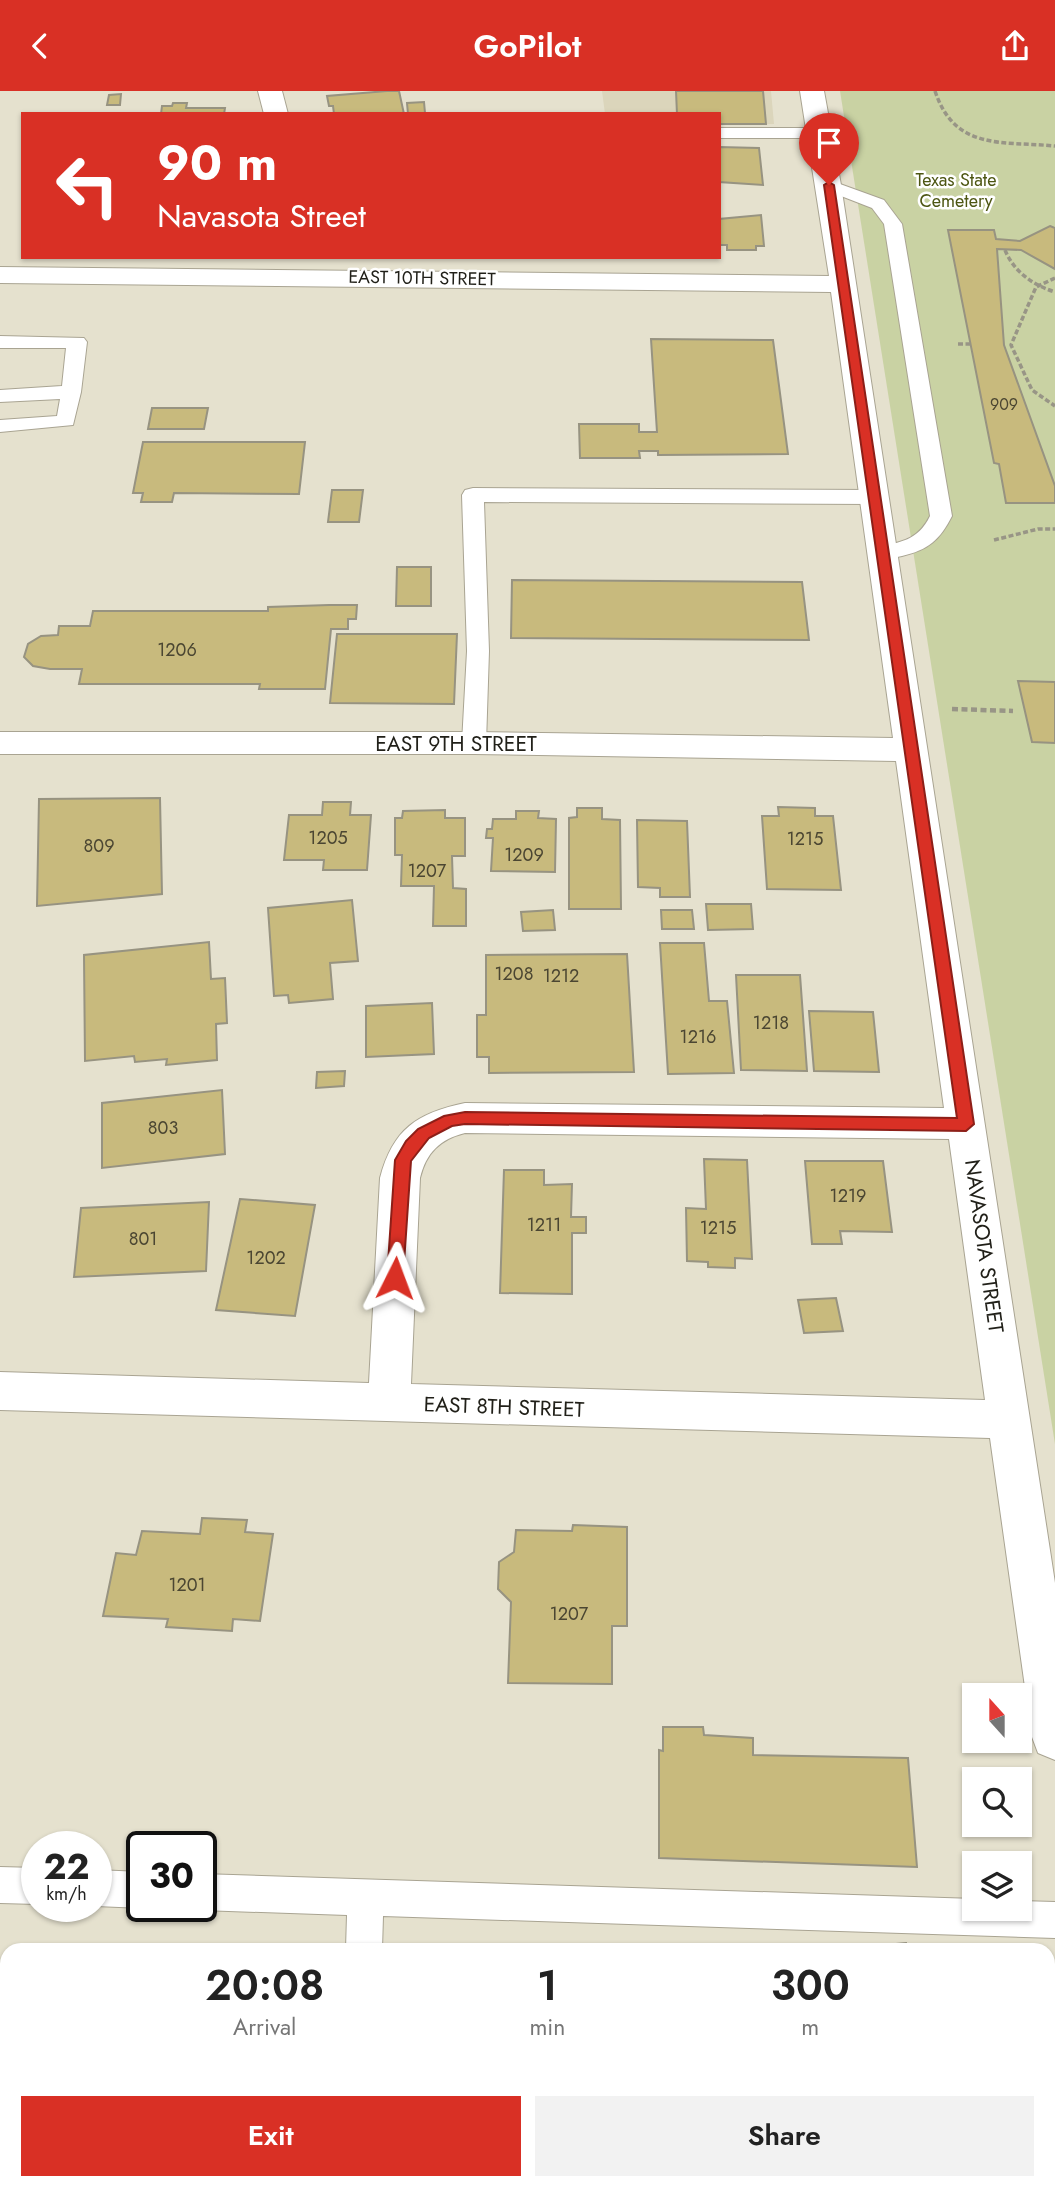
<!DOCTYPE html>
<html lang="en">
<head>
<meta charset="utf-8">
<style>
  :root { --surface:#fff; --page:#f2f2f2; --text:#222; --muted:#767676; --accent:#d93025 }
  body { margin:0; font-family:Jost,sans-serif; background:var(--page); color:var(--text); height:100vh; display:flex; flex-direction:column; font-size:26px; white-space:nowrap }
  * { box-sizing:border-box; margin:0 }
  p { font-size:23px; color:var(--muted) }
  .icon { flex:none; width:38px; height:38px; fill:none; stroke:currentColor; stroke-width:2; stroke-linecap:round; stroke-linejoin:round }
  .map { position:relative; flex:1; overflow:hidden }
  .details { position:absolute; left:0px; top:1852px; width:1055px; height:247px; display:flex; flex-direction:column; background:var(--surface); border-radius:21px 21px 0 0; box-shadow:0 2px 5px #0004 }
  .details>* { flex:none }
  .guide { position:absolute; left:21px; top:21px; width:700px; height:147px; border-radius:0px; box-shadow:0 2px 5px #0004; background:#d93025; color:#fff; overflow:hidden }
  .needle { width:46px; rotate:339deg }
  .controls { position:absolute; left:962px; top:1592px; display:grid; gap:14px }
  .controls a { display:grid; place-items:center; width:70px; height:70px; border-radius:0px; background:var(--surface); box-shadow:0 2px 5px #0004; font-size:35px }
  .speed { position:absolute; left:21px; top:1740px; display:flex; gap:14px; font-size:35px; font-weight:700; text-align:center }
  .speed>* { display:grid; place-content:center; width:91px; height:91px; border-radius:50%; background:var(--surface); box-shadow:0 2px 5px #0004; line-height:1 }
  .speed small { font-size:18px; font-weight:400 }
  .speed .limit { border:4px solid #111; border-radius:10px; background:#fff; color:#111 }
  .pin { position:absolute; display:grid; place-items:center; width:60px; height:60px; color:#fff; margin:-72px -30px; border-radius:50% 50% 50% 0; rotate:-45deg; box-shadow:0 0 7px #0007 }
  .pin .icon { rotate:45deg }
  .me { position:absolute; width:77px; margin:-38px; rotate:3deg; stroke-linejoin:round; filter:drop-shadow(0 0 5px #0008) }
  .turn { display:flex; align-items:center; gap:24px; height:147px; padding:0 21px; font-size:32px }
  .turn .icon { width:91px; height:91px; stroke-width:2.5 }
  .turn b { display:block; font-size:49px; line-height:60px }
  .eta { display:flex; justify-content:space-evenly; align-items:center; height:119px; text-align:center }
  .eta b { font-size:42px; font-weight:600; line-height:49px }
  .cta { display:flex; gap:14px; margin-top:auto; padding:14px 21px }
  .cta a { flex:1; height:80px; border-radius:0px; background:var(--accent); color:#fff; font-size:28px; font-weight:600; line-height:80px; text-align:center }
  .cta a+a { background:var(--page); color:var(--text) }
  header { display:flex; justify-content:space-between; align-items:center; height:91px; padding:0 21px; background:var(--accent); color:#fff; font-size:32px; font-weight:600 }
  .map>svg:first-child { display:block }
</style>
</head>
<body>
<header><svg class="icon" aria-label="back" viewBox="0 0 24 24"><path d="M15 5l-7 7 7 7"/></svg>GoPilot<svg class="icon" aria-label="share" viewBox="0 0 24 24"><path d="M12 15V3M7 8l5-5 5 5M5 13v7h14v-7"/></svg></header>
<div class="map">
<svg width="1055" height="2098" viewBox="0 0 1055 2098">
  <rect width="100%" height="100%" fill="#e5e1ce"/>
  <path fill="#dbd5bb" d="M602 0H771L774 33 719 34V23H605Z"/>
  <path fill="#c9d2a3" d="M840 0H1055V1353Z"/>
  <g fill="#c8ba7d" stroke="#979381" stroke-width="2">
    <path d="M387 0H399L404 23H334L333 15H329L327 5Z"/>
    <path d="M676 0H763L766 33H719V23H677Z"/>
    <path d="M121 3 120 14H107L109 4Z"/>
    <path d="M424 11 425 22 408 23 407 12Z"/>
    <path d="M173 12H187L186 17H225L224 23H161L162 15H172Z"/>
    <path d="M719 56 759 57 763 94 719 91Z"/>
    <path d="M761 124 764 155H756V159H727V154H719V128Z"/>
    <path d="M1050 135 1055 137V178L1021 159 997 158 1004 254 1055 395V412H1006L999 373 994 372 948 139H994L996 148 1020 150Z"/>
    <path d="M651 248 773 249 788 363 658 364V360H639L640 367H580L579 333H639V341H657Z"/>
    <path d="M152 317H208L204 338H148Z"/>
    <path d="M143 351H305L299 403 174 402 172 411H141L143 402H133Z"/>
    <path d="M332 399H363L359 431H328Z"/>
    <path d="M397 476H431V515H396Z"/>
    <path d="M512 489 802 491 809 549 511 547Z"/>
    <path d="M329 514H357L356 528H348V538H331L325 598H259L260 593H79L82 578H50L33 575 24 566 28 553 41 545 58 544 59 535H90L93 520H268V516Z"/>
    <path d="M337 543H457L454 613 330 612Z"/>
    <path d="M1018 590 1055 591V652L1032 651Z"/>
    <path d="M160 707 162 803 37 815 39 708Z"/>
    <path d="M323 711H351L350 724H371L367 779H323L324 769H284L289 724H322Z"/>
    <path d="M778 716 815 717V725H833L841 799 767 798 762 725H779Z"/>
    <path d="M577 717H602V728L620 729 621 818H569V727L577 726Z"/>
    <path d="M445 719V727H465V765H452L453 797 466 798V835H433L434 795H401L402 764H395V727H402L403 720Z"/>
    <path d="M516 720H539L538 727 556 728 555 781 491 780 493 747H486L487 738H492L493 728H516Z"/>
    <path d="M637 729 687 730 690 806H660V797L638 796Z"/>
    <path d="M352 809 358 870 330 872 333 908 289 912 288 904 274 905 268 817Z"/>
    <path d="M706 813H751L753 838 708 839Z"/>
    <path d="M553 819 555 839 523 840 521 821Z"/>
    <path d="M661 819H692L694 838H662Z"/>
    <path d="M209 851 211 888 225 887 227 932 216 933 217 969 166 974 167 968 135 971 134 965 85 970 84 864Z"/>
    <path d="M660 852H704L709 910H727L734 982 668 983Z"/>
    <path d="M627 863 634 981 489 982V966H477V924H486V864Z"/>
    <path d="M736 884H800L807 980 741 979Z"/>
    <path d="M432 912 434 963 366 966V915Z"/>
    <path d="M809 920 873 921 879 981 814 980Z"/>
    <path d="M345 980 344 995 316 997 317 981Z"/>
    <path d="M222 999 225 1063 102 1077V1012Z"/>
    <path d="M704 1068 747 1069 752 1168 735 1167V1177L708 1176V1171L687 1170 686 1117 706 1118Z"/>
    <path d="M805 1070H883L892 1141 840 1140 842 1153H812Z"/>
    <path d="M504 1079H544V1094L572 1093 571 1126H586V1142H572V1203L500 1202Z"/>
    <path d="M240 1108 315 1114 295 1225 216 1219Z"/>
    <path d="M209 1111 206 1180 74 1186 81 1117Z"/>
    <path d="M836 1207 843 1240 804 1242 798 1209Z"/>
    <path d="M202 1427 247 1429 245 1441 273 1443 260 1530 233 1528 232 1540 166 1536 168 1528 103 1525 116 1462 136 1464 142 1440 200 1443Z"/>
    <path d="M573 1434 627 1436V1535H612V1593L508 1592 511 1511 498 1498 499 1471 514 1461 516 1439 572 1440Z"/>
    <path d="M663 1636H703L704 1644 753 1647V1664L908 1667 917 1776 659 1767V1659L663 1660Z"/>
    <path d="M906 1852 907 1858H841Z"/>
    <path d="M65 2091H247L246 2098H64Z"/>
    <path d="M481 2091H578V2098H480Z"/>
    <rect x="713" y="2091" width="40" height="7"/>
    <rect x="837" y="2091" width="90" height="7"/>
  </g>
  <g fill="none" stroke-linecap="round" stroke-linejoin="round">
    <defs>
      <g id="service">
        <path d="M719 37H821L830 42 821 47H719Z"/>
        <path d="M829 89 884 109 902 133 952 425C940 449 928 459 902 465 893 467 885 469 875 467L872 462 875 457C900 451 918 450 930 425L884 133 872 117 823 98 820 94Z"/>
        <path d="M0 245 84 247 87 251 81 301 73 334 0 341V329L57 325 60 308 0 311V299L62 295 66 257H0Z"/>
        <path d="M473 397 874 399 882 401 885 406 882 411 874 413 484 411 489 560 486 652 482 658 474 660 466 658 462 652 467 560 462 404 465 399Z"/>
        <path d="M0 1776 37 1777V1813L0 1812Z"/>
        <path d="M96 1779 142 1781V1815H147L142 1817 96 1815Z"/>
        <path d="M201 1783 975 1808V1818H1020V1810L1055 1811V1847L383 1825 382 1858H346L347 1824 201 1819 191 1815H201Z"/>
        <rect x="340" y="2091" width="38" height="7"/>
      </g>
      <g id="minor">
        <path d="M258 0H282L288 23H264Z"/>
        <path d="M800 0H824L841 94 1055 1492V1669L1038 1662 1032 1646 990 1347 0 1319V1281L369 1292 380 1087C393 1038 417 1022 465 1012L944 1017 896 670 474 663H0V641H474L893 647 831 201 0 192V176L829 185ZM465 1042 949 1048 985 1309 411 1293 420 1087C426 1062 440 1048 465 1042Z"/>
      </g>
    </defs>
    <use href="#service" stroke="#a9a492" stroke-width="2"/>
    <use href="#minor" stroke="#a9a492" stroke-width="2"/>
    <g stroke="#989586" stroke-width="3.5" stroke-dasharray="5 2.5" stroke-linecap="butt">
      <path d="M935 0C955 60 1002 50 1055 55"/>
      <path d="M1005 159C1014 181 1033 194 1055 201"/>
      <path d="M1055 187 1036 196 1011 254 1032 299 1055 315"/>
      <path d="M958 253H971"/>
      <path d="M994 449 1038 438H1055"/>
    </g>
    <path stroke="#989586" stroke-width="4.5" stroke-dasharray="6 3.5" stroke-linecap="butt" d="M952 618 1013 620"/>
    <use href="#service" fill="#fff" fill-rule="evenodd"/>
    <use href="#minor" fill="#fff" fill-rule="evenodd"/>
  </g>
  <path fill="#d93025" stroke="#8d1f18" stroke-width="2" d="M829 91 834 94 974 1033 966 1040 465 1033 452 1035 429 1047 411 1070 403 1187 401 1192H389L387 1187 395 1069 406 1050 418 1038 444 1025 465 1021 957 1027 824 94Z"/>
  <g text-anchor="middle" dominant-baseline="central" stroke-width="5" stroke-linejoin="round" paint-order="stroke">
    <g font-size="16" fill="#4b4632">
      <text x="1004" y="313">909</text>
    </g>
    <g font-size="18" fill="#4d5613" stroke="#fff">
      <text x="956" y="89">Texas State<tspan x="956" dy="21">Cemetery</tspan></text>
    </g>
    <g font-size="18" fill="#212019" stroke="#fff">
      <text transform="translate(422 187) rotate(1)">EAST 10TH STREET</text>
    </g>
    <g font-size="18" fill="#4b4632">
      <text x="177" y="559">1206</text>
      <text x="328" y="747">1205</text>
      <text x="805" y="748">1215</text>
      <text x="99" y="755">809</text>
      <text x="524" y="764">1209</text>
      <text x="427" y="780">1207</text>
      <text x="514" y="883">1208</text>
      <text x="561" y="885">1212</text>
      <text x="771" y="932">1218</text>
      <text x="698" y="946">1216</text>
      <text x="163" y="1037">803</text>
      <text x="848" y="1105">1219</text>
      <text x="544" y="1134">1211</text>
      <text x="718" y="1137">1215</text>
      <text x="143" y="1148">801</text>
      <text x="266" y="1167">1202</text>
      <text x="187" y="1494">1201</text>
      <text x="569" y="1523">1207</text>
    </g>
    <g font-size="21" fill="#212019" stroke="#fff">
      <text x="456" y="653">EAST 9TH STREET</text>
      <text transform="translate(984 1155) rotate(82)">NAVASOTA STREET</text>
      <text transform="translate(504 1316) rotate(2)">EAST 8TH STREET</text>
    </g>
  </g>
</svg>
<div class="controls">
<a><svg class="needle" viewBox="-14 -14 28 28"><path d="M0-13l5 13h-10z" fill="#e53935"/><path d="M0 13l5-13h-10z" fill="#767676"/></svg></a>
<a><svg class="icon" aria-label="search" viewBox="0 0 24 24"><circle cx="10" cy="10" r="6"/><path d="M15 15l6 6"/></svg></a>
<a><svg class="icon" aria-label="layers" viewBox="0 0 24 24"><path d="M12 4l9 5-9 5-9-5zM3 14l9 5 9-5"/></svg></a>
</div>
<div class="speed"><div>22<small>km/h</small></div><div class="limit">30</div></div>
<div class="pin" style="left:829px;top:94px;background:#d93025"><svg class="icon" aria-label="arrive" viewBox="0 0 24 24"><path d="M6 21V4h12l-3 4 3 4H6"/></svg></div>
<svg class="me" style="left:395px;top:1187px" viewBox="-20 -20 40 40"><path d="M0-17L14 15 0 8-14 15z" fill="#d93025" stroke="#fff" stroke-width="4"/></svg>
<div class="guide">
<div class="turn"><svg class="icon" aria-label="left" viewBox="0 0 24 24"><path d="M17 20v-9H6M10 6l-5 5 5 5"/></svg><div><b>90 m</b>Navasota Street</div></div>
</div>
<section class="details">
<div class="eta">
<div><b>20:08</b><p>Arrival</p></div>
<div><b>1</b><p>min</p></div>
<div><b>300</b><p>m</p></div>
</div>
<div class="cta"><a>Exit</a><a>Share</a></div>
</section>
</div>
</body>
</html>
